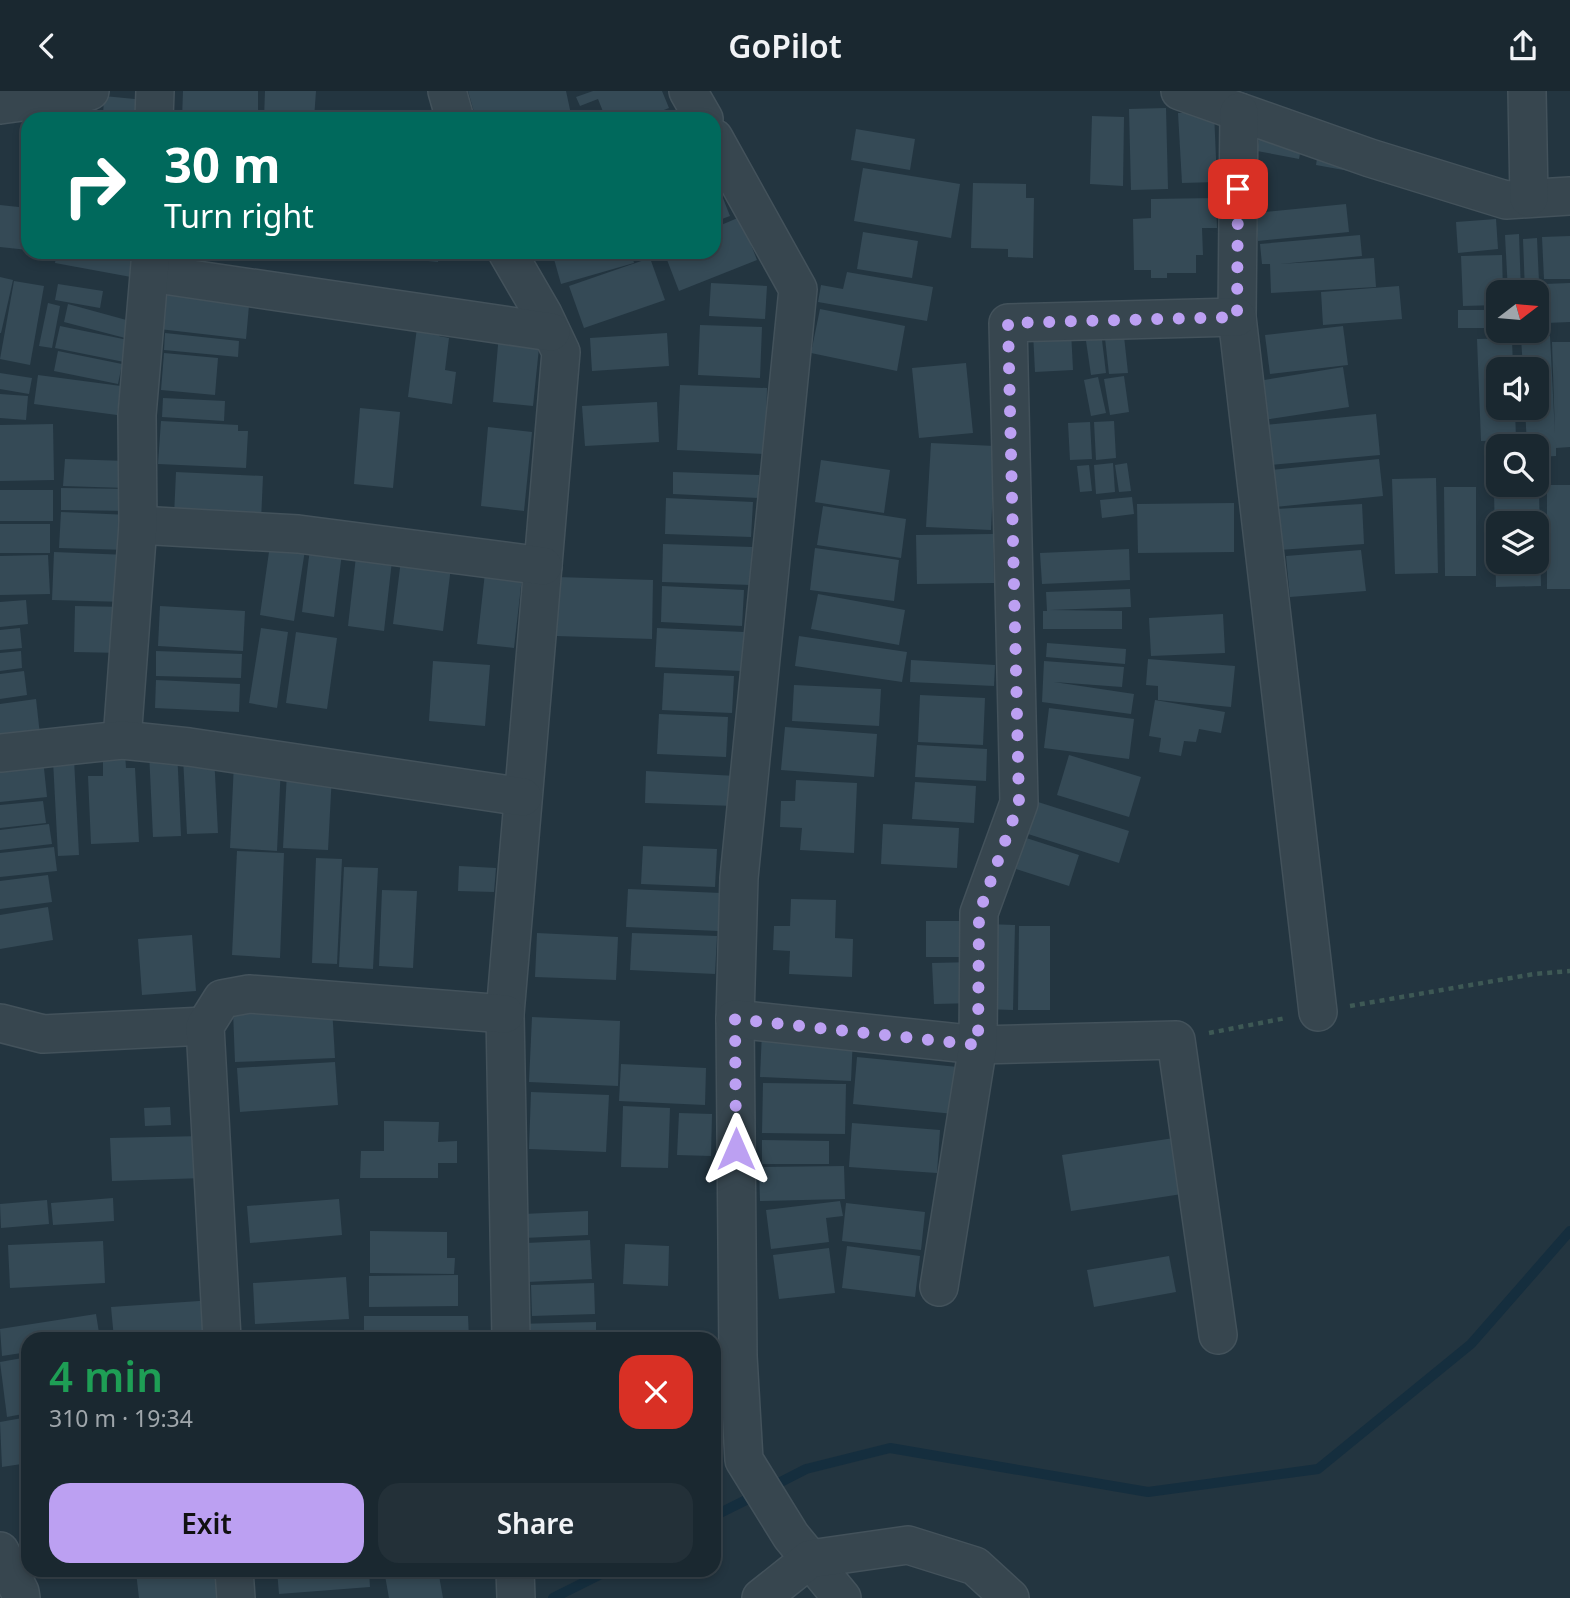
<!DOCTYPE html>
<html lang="en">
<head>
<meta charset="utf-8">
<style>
  :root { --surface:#1a2830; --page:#233038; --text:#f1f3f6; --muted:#9fa6ab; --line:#38444c; --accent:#bca0f2 }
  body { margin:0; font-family:"Noto Sans",sans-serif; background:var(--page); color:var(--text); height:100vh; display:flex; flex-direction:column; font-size:26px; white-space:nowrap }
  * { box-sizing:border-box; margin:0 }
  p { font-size:23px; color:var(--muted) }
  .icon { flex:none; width:38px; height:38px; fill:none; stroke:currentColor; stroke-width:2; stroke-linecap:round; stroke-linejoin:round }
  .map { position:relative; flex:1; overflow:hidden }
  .drawer { position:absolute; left:21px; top:1241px; width:700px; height:245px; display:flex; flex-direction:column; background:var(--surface); border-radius:21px; box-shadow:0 4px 10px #0003,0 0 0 2px var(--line) }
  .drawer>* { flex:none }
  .guide { position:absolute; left:21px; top:21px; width:700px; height:147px; border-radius:21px; box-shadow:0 4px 10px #0003,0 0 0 2px var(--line); background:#00695c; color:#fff; overflow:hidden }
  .needle { width:46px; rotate:74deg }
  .controls { position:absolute; left:1486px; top:189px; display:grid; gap:14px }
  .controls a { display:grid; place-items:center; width:63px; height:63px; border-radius:14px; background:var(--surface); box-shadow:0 4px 10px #0003,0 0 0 2px var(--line); font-size:35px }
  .pin { position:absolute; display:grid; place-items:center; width:60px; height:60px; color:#fff; margin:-30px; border-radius:14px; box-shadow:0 4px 10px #0006 }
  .me { position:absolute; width:77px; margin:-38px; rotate:0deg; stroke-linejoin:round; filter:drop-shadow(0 0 5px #0008) }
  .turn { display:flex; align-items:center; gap:24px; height:147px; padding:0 28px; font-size:32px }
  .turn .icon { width:91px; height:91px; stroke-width:2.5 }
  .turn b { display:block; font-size:49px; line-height:60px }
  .round { display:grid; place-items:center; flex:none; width:74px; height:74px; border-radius:21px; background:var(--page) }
  .summary { display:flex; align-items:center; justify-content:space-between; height:119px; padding:0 28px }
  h1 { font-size:42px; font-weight:600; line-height:52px; color:#1e9e55 }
  .cta { display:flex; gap:14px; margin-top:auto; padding:14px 28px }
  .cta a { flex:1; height:80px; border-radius:21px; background:var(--accent); color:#111; font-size:28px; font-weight:600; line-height:80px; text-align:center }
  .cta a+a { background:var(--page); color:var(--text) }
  header { display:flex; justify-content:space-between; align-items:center; height:91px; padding:0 28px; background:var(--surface); font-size:32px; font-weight:600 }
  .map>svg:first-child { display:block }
</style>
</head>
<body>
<header><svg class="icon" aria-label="back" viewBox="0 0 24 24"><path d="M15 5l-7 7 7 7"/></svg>GoPilot<svg class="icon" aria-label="share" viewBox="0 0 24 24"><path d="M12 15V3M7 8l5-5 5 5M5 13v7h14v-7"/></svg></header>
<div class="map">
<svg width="1570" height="1507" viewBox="0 0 1570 1507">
  <rect width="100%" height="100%" fill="#233540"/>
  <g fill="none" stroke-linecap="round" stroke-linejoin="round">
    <g stroke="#152e3e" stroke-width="10">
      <path d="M769 1397 806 1378 890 1357 1148 1401 1318 1378 1471 1253 1570 1140"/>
      <path d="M714 1425 756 1404"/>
      <path d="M553 1507 609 1479"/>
    </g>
  </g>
  <g fill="#354a56" fill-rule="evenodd">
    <path d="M183 0H258V28H182Z"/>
    <path d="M265 0H316L314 28H264Z"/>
    <path d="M468 0H566L572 28H476Z"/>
    <path d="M593 0H662L669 17 641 28H606L598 8 580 15 576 6Z"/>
    <path d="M104 5 145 9 144 28 103 26Z"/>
    <path d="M1166 17 1168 98 1131 99 1129 18Z"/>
    <path d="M1214 21 1217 91 1182 92 1178 22Z"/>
    <path d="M663 22 666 28H650Z"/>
    <path d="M1092 25 1124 26 1123 95 1090 93Z"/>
    <path d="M856 38 915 48 910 79 851 69Z"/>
    <path d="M1261 39 1303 47 1299 68 1257 60Z"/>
    <path d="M1319 55 1353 61 1349 80 1316 74Z"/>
    <path d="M863 77 960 93 951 147 854 130Z"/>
    <path d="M717 92 730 125 714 131V93Z"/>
    <path d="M973 92 1026 93V107H1034L1033 167 1008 166V158L971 157Z"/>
    <path d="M1216 107 1217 137H1202L1203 164H1196V182H1167V187H1151V179H1134L1133 128 1151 127V108Z"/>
    <path d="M1346 113 1349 141 1258 150 1255 122Z"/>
    <path d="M0 114 28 117V159L0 156Z"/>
    <path d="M740 126 757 169 679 200 664 161H714V137Z"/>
    <path d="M1496 128 1498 158 1458 162 1456 131Z"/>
    <path d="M863 141 918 150 912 187 857 178Z"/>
    <path d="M1519 143 1521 201H1508L1505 144Z"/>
    <path d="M1360 144 1362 165 1280 173 1374 167 1376 196 1271 202 1270 173H1262L1260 153Z"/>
    <path d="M1570 145V188H1544L1542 146Z"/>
    <path d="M1537 147 1541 235H1536V201H1525L1523 148Z"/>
    <path d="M57 161H135L131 186 55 172Z"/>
    <path d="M268 161H296L295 165 268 163Z"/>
    <path d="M299 161H337L336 169 299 166Z"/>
    <path d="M377 161H439L438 171 377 165Z"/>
    <path d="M552 161H631L634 172 561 193Z"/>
    <path d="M1502 164 1503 201H1498V214L1463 215 1461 165Z"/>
    <path d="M650 167 665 209 584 237 569 195Z"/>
    <path d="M847 181 933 196 927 230 818 211 821 194 843 198Z"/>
    <path d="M0 186 13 189 1 242H0Z"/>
    <path d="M14 190 44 195 30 274 0 268Z"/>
    <path d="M164 192 250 203 246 248 159 238Z"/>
    <path d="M711 192 767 195 765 228 709 225Z"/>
    <path d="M1570 192V231L1546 232 1544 193Z"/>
    <path d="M58 193 103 200 100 217 55 209Z"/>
    <path d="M1399 195 1402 228 1323 234 1321 201Z"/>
    <path d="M48 212 60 215 52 257 39 255Z"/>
    <path d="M68 213 130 230 125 247 64 231Z"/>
    <path d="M820 218 905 235 897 280 811 262Z"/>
    <rect x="1458" y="219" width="40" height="18"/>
    <path d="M418 229 441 232 439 245 449 247 445 279 456 281 452 313 408 306Z"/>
    <path d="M700 234 762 236 760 287 698 284Z"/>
    <path d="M60 235 128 249 124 271 55 257Z"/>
    <path d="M1343 235 1348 274 1270 283 1265 244Z"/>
    <path d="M1123 236 1128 282 1109 283 1104 238Z"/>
    <path d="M1071 240 1073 279 1035 281 1033 241Z"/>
    <path d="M1101 241 1106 282 1091 284 1085 243Z"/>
    <path d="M165 242 239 250 238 266 164 259Z"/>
    <path d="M667 242 669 275 592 280 590 247Z"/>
    <path d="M499 243 540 247 533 315 493 311Z"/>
    <path d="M1550 245 1555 343 1552 251H1570V356L1556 357V365L1536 366V355H1527L1525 317H1536V278H1523L1521 247Z"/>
    <path d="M1512 247 1513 278H1498V317H1515L1516 349 1481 350 1477 248Z"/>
    <path d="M58 260 122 273 118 293 54 280Z"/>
    <path d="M164 262 218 267 215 304 161 299Z"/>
    <path d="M966 272 973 342 919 347 912 277Z"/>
    <path d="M1343 276 1349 316 1264 329 1258 290Z"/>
    <path d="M0 282 32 287 29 303 0 298Z"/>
    <path d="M38 284 121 295 117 324 34 313Z"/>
    <path d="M1124 285 1129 321 1110 324 1104 288Z"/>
    <path d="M1098 286 1106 322 1091 325 1084 289Z"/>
    <path d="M680 294 767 297 765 363 677 359Z"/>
    <path d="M0 303 28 305 26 329 0 327Z"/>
    <path d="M163 307 225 310 224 330 162 326Z"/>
    <path d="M657 311 659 351 585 355 582 315Z"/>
    <path d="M360 317 400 321 393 397 354 393Z"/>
    <path d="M1376 323 1380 364 1270 374 1265 334Z"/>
    <path d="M161 330 238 334V340H248L246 377 158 373Z"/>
    <path d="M1114 330 1116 367 1096 369 1094 331Z"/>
    <path d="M1090 331 1092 368 1070 369 1068 332Z"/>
    <path d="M53 333 54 389 0 390V334Z"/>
    <path d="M488 336 532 341 524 420 481 415Z"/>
    <path d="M931 352 995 355 991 439 926 436Z"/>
    <path d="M65 368 127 370 126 397 63 395Z"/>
    <path d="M1379 368 1383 405 1275 416 1271 379Z"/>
    <path d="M821 369 890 379 884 422 815 411Z"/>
    <path d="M1113 372 1115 401 1096 403 1094 374Z"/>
    <path d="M1127 372 1131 400 1119 401 1115 374Z"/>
    <path d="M1089 374 1092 400 1080 401 1077 375Z"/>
    <path d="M176 381 263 385 261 430 174 426Z"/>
    <path d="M673 381 759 384 758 407 673 403Z"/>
    <path d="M1436 387 1438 482 1395 483 1392 388Z"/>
    <rect x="1547" y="394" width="23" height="104"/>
    <path d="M1444 396H1476V485H1445Z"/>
    <path d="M61 397 133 398V420L61 419Z"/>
    <rect x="0" y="399" width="53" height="31"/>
    <path d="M1539 399 1541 495 1496 496 1494 400ZM1498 432H1536V471H1498Z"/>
    <path d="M1132 406 1134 423 1102 427 1100 409Z"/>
    <path d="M666 407 753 411 751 446 665 443Z"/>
    <path d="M1234 412V461L1138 462 1137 413Z"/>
    <path d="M1362 413 1364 453 1279 459 1276 418Z"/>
    <path d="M823 415 906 428 901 467 817 454Z"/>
    <path d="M61 421 130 424 129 459 59 457Z"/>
    <rect x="0" y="433" width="50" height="29"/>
    <path d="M993 443 994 492 917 493 916 444Z"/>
    <path d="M271 447 305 459 294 530 260 524Z"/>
    <path d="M311 450 343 454 334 526 302 521Z"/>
    <path d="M663 453 752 456 751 494 662 491Z"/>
    <path d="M357 457 393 461 384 540 348 535Z"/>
    <path d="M815 457 899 469 894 510 810 499Z"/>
    <path d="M1129 458 1130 489 1042 493 1040 462Z"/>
    <path d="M1361 459 1366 500 1290 506 1286 465Z"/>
    <path d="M54 461 128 464 126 511 52 509Z"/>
    <path d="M402 461 452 468 443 540 393 533Z"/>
    <path d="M48 464 50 503 0 504V465Z"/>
    <path d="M486 473 523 477 514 557 477 553Z"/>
    <path d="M557 486 653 489 652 548 556 545Z"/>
    <path d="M662 495 744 499 742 535 661 531Z"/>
    <path d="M1130 498 1131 516 1050 519 1122 520V538H1043V520H1047L1046 501Z"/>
    <path d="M818 503 905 519 899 554 811 538Z"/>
    <path d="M26 509 28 533 0 536V511Z"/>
    <path d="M75 515 124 516 123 562 74 561Z"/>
    <path d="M160 515 245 520 243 560 158 555Z"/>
    <path d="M1223 523 1225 562 1151 565 1149 527Z"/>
    <path d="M20 537 22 557 0 559V539Z"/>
    <path d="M261 537 288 541 277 617 249 612Z"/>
    <path d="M657 537 744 541 742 580 655 576Z"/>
    <path d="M296 541 337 547 327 618 286 612Z"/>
    <path d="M799 545 907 561 902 591 795 575Z"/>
    <path d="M1047 552 1126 558 1125 573 1046 566Z"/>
    <path d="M21 560 22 577 0 580V562Z"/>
    <path d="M156 560 242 563 241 587 156 585Z"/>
    <path d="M1148 568 1235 575 1231 616 1158 609V595L1146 594Z"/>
    <path d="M911 569 995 574 994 595 910 591Z"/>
    <path d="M433 570 490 574 485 635 429 630Z"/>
    <path d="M1044 570 1124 576 1122 596 1054 591 1134 603 1131 623 1042 611Z"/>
    <path d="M24 580 27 604 0 608V583Z"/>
    <path d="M664 582 734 585 732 622 662 619Z"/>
    <path d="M156 589 240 593 239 621 155 617Z"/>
    <path d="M794 594 881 598 879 635 792 630Z"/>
    <path d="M920 604 985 607 983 654 918 651Z"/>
    <path d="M36 608 40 644 0 649V613Z"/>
    <path d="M1155 609 1225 621 1221 642 1199 638 1196 651 1184 650 1181 665 1159 661 1161 647 1149 645Z"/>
    <path d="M1049 617 1134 628 1129 668 1044 657Z"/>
    <path d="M659 623 728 626 726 666 657 663Z"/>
    <path d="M785 636 877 643 874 686 781 679Z"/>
    <path d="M917 654 987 658 986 690 915 686Z"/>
    <path d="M177 658 181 745 153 746 149 660Z"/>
    <path d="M125 663 126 677H135L139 751 91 753 88 685H103V664Z"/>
    <path d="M214 664 218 742 187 743 183 666Z"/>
    <path d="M1069 664 1141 686 1129 726 1057 704Z"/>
    <path d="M43 668 47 706 0 711V674Z"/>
    <path d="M74 668 79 764 58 765 53 669Z"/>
    <path d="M234 672 281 674 277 760 230 757Z"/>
    <path d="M646 680 736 685 735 715 645 712Z"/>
    <path d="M287 681 332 683 328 759 283 757Z"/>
    <path d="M796 689 857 692 854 762 800 759 802 737 780 736 781 710H795Z"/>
    <path d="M915 691 976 695 974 732 912 728Z"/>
    <path d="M43 710 46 732 0 737V714Z"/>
    <path d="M1038 711 1129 740 1119 772 1028 743Z"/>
    <path d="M49 733 52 753 0 759V739Z"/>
    <path d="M883 733 959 737 957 777 881 773Z"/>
    <path d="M1017 744 1079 764 1069 795 1016 778 1021 762 1012 759Z"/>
    <path d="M643 755 717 758 715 796 641 793Z"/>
    <path d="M54 756 57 780 0 786V762Z"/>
    <path d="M237 760 284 762 280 867 232 864Z"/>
    <path d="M316 767 342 768 337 873 312 872Z"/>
    <path d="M459 775 496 777 494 801 458 800Z"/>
    <path d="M344 776 378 777 373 878 339 876Z"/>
    <path d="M48 784 52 811 0 818V790Z"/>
    <path d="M628 798 721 802 719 840 626 836Z"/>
    <path d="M382 799 417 800 413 877 379 875Z"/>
    <path d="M791 808 836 809 835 847 853 848 852 886 789 883 790 860 773 859 774 835H790Z"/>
    <path d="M48 816 53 849 0 858V824Z"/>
    <rect x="926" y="830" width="50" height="36"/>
    <path d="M986 833 1015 834 1013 919 983 918Z"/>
    <path d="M1019 835H1050V919H1018Z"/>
    <path d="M537 842 618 846 616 889 535 886Z"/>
    <path d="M632 842 717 845 715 883 630 879Z"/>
    <path d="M192 844 196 900 142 904 138 848Z"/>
    <path d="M975 871 977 912 934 913 932 872Z"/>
    <path d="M332 916 335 967 235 971 233 920Z"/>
    <path d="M532 926 620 930 618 995 529 991Z"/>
    <path d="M762 941 853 945 851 990 760 986Z"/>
    <path d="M857 966 958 976 954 1023 853 1013Z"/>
    <path d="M335 971 338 1014 240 1021 237 977Z"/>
    <path d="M621 973 706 977 705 1014 619 1010Z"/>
    <path d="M763 992 846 993 845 1043 762 1042Z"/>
    <path d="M531 1001 609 1004 606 1061 529 1058Z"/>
    <path d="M623 1015 670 1017 668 1077 621 1076Z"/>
    <path d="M170 1016 171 1034 145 1035 144 1017Z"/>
    <path d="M679 1022 712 1023 711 1065 677 1064Z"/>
    <path d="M384 1030 439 1031 438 1051 457 1050V1072H438V1087H360L361 1060H384Z"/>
    <path d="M852 1032 940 1039 937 1082 849 1076Z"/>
    <path d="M203 1045 204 1087 112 1090 110 1047Z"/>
    <path d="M1174 1047 1182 1103 1071 1120 1062 1064Z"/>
    <path d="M762 1049 829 1050V1073H762Z"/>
    <path d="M844 1075 845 1108 760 1110 759 1076Z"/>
    <path d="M113 1107 114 1130 53 1134 51 1112Z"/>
    <path d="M339 1108 342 1144 250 1152 247 1115Z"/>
    <path d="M47 1109 49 1133 1 1137 0 1113Z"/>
    <path d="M840 1110 843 1125 826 1127 829 1151 771 1158 766 1119Z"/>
    <path d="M846 1112 925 1121 921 1159 842 1150Z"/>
    <path d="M588 1120V1144L524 1147 523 1123Z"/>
    <path d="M370 1140 447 1141V1167H455L454 1183 370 1182Z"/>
    <path d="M590 1149 592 1188 527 1191 526 1152Z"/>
    <path d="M103 1150 105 1192 10 1197 8 1154Z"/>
    <path d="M625 1153 669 1155 668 1195 623 1193Z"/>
    <path d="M847 1155 920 1165 915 1206 842 1197Z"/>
    <path d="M829 1157 835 1202 779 1208 773 1164Z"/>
    <path d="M1169 1165 1176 1201 1094 1216 1087 1179Z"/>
    <path d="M458 1184V1215L369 1216V1185Z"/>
    <path d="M346 1186 349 1228 255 1233 253 1192Z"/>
    <path d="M594 1192 595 1223 532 1225 531 1194Z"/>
    <path d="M214 1209 217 1245 114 1248 111 1216Z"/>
    <path d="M96 1223 100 1248H28V1261L2 1265 0 1238Z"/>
    <path d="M364 1225H468L469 1248H364Z"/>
    <path d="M596 1231V1248H516V1233Z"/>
    <path d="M28 1266V1322L7 1326 0 1271Z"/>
    <path d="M28 1326V1372L2 1376 0 1331Z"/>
    <path d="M78 1479H100V1480L79 1483Z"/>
    <path d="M158 1479H223L225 1507H139L136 1481Z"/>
    <path d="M277 1479H369L370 1496 279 1503Z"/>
    <path d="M384 1479H438L443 1507H389Z"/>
  </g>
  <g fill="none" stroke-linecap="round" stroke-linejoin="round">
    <defs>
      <g id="street">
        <path d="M447 0 455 28"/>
        <path d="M688 0 704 28"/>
        <path d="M1180 0 1370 67 1506 109 1570 105"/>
        <path d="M1527 0 1529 107"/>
        <path d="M0 14 81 3 90 0"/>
        <path d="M1239 21 1237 226 1318 921"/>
        <path d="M154 28 155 0"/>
        <path d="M714 47 798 198 739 787 735 928 738 1265 744 1369 791 1445 842 1507"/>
        <path d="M507 161 543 223 561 261 505 923 511 1248"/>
        <path d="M150 182 551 241"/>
        <path d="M138 434 298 443 543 475"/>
        <path d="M122 649 138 434 137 324 151 161"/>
        <path d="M0 662 122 649 189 656 523 706"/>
        <path d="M735 928 978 954 1176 949 1218 1244"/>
        <path d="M0 932 43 943 205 935"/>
        <path d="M939 1196 978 954 979 822 1019 712 1008 232 1237 226"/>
        <path d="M222 1248 205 935 222 908 249 903 277 905 505 923"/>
        <path d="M0 1460 20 1501 21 1507"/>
        <path d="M234 1479 236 1507"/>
        <path d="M515 1479 516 1507"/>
        <path d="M761 1507 810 1468 908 1454 975 1475 1010 1507"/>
      </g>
    </defs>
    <use href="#street" stroke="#43525b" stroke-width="40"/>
    <g stroke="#3e5955" stroke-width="4.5" stroke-dasharray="5 5" stroke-linecap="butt">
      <path d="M1350 915 1534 883 1570 880"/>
      <path d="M1209 942 1286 927"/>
    </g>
    <use href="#street" stroke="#37464f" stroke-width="37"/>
  </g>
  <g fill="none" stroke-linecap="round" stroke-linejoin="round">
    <path stroke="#bca0f2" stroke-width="12" stroke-dasharray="0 21.6" d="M736 1058 735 928 978 954 979 822 1019 712 1008 232 1237 226 1238 98"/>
  </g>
</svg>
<div class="controls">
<a><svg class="needle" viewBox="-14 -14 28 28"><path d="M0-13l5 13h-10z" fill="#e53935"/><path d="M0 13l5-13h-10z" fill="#9fa6ab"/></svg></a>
<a><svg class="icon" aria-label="sound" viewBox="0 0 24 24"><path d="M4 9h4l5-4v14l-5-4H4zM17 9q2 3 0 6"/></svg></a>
<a><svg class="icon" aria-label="search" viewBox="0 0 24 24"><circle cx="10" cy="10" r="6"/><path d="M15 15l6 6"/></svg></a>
<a><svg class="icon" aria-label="layers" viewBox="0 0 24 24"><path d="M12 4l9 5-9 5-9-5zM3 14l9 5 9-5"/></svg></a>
</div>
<div class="pin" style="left:1238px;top:98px;background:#d93025"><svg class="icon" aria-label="arrive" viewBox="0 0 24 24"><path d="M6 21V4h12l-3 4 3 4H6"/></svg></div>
<svg class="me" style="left:736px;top:1058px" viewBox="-20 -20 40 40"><path d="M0-17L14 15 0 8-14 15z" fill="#bca0f2" stroke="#fff" stroke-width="4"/></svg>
<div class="guide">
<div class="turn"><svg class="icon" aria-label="right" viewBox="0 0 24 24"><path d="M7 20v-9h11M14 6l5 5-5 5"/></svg><div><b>30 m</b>Turn right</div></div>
</div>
<section class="drawer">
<div class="summary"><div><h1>4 min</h1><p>310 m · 19:34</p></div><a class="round" style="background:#d93025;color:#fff"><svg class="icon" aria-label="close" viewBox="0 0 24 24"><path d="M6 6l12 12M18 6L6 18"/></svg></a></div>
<div class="cta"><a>Exit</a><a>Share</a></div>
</section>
</div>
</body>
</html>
